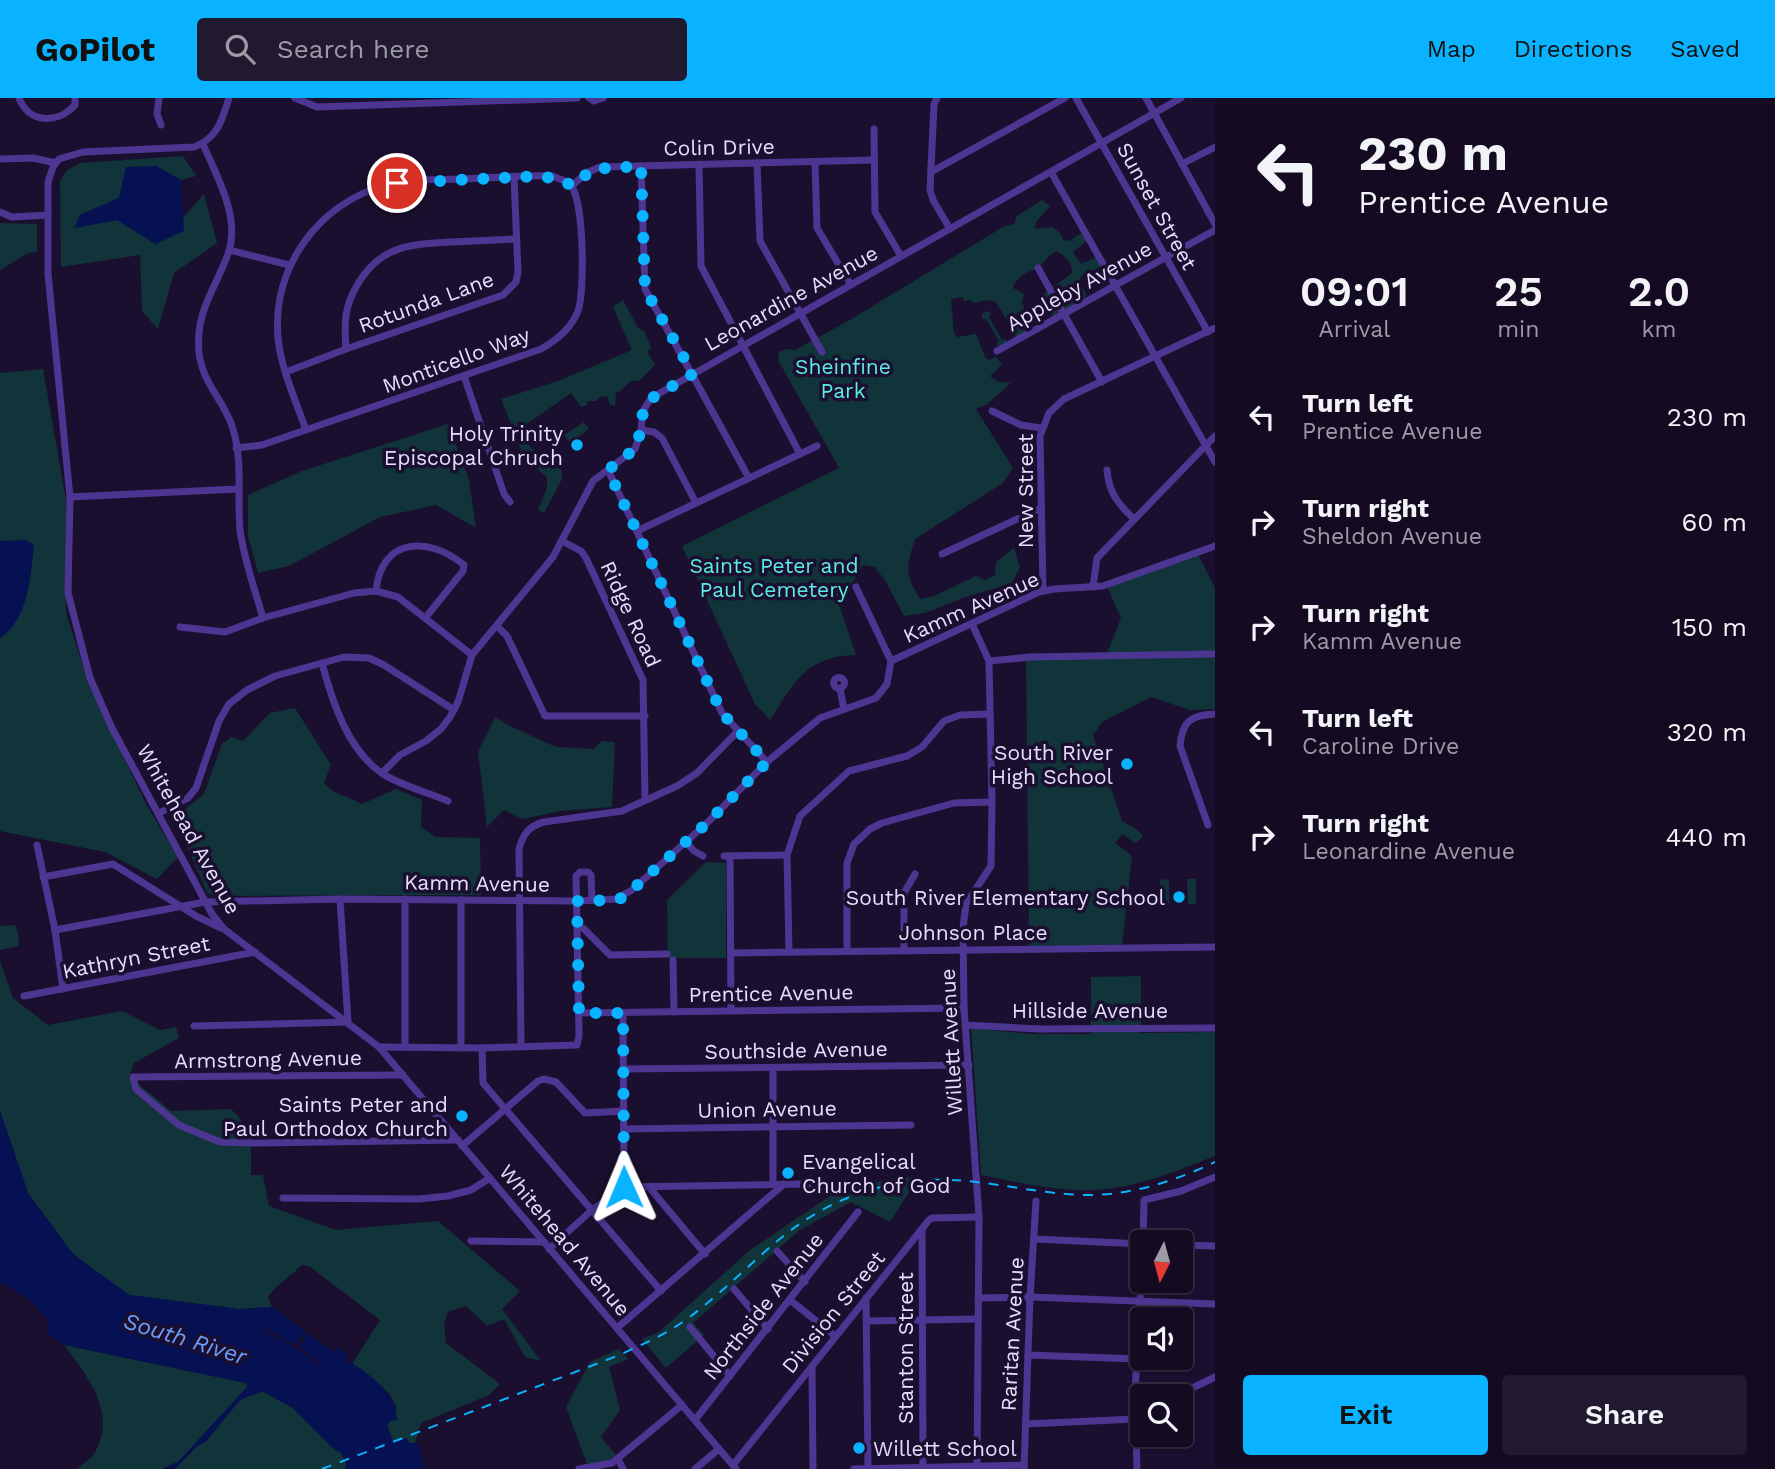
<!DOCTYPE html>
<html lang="en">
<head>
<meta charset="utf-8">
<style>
  :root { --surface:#140b23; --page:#211930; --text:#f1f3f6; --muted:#9d9ba6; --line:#332b41; --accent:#09b3ff }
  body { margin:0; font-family:"Work Sans",sans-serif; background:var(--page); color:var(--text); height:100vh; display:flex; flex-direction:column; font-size:26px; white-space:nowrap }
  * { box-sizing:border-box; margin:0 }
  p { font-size:23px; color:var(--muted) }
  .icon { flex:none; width:38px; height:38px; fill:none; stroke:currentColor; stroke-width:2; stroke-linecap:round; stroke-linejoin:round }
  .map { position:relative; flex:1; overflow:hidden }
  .panel { display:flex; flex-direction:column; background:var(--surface); width:560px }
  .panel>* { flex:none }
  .guide { background:#140b23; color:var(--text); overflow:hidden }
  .needle { width:46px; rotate:186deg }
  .controls { position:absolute; left:1130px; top:1132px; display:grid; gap:14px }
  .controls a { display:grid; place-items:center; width:63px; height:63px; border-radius:7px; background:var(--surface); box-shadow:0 2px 5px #0004,0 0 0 2px var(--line); font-size:35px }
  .pin { position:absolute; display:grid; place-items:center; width:60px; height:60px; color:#fff; margin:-30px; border:4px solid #fff; border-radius:50%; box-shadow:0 2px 7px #0007 }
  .me { position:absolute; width:77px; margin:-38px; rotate:359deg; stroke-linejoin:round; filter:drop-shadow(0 0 5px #0008) }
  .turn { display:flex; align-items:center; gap:24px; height:147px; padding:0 28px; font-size:32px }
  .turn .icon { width:91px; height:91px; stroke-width:2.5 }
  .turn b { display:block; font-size:49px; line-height:60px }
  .eta { display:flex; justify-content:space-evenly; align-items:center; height:119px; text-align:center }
  .eta b { font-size:42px; font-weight:600; line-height:49px }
  .primary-button { display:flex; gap:14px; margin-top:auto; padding:14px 28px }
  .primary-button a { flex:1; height:80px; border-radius:7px; background:var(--accent); color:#111; font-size:28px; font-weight:600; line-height:80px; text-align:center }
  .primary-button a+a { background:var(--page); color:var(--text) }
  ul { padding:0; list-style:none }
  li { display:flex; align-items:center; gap:21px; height:105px; padding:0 28px }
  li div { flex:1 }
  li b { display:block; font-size:26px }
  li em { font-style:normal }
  header { display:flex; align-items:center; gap:42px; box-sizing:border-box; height:98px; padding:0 35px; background:var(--accent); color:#111 }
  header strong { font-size:33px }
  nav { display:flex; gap:38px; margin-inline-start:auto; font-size:24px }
  .search { width:490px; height:63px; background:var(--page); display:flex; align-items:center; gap:18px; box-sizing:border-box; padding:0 24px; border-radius:7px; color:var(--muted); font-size:26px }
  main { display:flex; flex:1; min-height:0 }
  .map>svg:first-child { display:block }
</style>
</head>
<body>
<header>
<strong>GoPilot</strong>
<div class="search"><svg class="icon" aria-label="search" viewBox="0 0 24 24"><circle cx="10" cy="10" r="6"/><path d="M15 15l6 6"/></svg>Search here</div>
<nav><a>Map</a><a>Directions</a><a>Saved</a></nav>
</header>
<main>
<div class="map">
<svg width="1215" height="1371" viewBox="0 0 1215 1371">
  <rect width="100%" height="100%" fill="#1b0f2f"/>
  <g fill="#11333a">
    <path d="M183 58 196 78 181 82 156 68 119 100 80 117 75 129 117 122 183 120 204 96 217 145 174 175 158 231 142 213 140 157 61 169 60 83 67 72 81 65Z"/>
    <path d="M1042 102 1050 108 1036 124 1035 131 1052 129 1060 135 1063 142 1069 143 1085 133 1089 141 1073 154 1081 166 1099 158 1104 167 1081 178 1079 186 1086 195 1085 204 1055 221 1041 198 1072 175C1072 164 1066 159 1057 153 1050 156 1049 158 1044 164 1034 175 1019 173 1013 190L1024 196 1022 205 1034 233 1018 242 996 204 988 202 974 205 969 202 964 204 963 199 951 201 954 235 957 239 976 236 985 259 989 262 996 259 1002 267 990 278 998 284 1011 285 986 307 976 311 1013 370 1003 385 915 441C906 470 904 474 920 501L934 498 976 478 985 482 995 477 996 464 1014 450 1020 469 1012 485 963 500 925 515 904 518 886 484 875 469 863 467 839 507 856 557C806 558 794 585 770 622L755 606 682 448 839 370 778 262 779 254 786 251 795 252 848 223 1003 129 1014 126 1017 118Z"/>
    <path d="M0 125 37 126V154L28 155 0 172Z"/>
    <path d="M623 202 638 230 644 233 651 249 647 254 655 267 639 283H631L619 294H616L615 308 610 306 607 298 600 299 596 303H587V307L581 309 571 295 527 326 517 323 522 341 544 361 547 358 562 373V381L544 415 538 412 547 390V379L525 361 501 301 558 283 632 252 613 209Z"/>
    <path d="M987 213 991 215 989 219 1002 242 1006 241V245L999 248 996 247 999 243 986 221 981 220 983 215Z"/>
    <path d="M43 271 66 402V515L89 586 146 706 178 759 157 781 105 754 0 733V275Z"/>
    <path d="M584 324 589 331 570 345 564 337Z"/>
    <path d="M448 326 469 382 476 430 436 407 380 419 289 468 258 475 248 438V397L302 373Z"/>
    <path d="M1197 454 1215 490V611L1190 612 1151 599 1102 624 1093 637 1122 723 1139 733 1143 739 1135 745 1122 736 1115 745 1132 758 1122 847 1029 848 1026 559 1106 558 1121 520 1106 486Z"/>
    <path d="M295 610 331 667 324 685 333 693 362 706 396 691 422 702 421 729 436 739 480 740 481 797 214 798 207 795 175 719 204 696 222 646 231 639 243 643 270 615Z"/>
    <path d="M495 619 510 628 556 649 594 651 602 643 615 644 612 709 561 713 522 721 504 712 487 729 478 654Z"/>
    <path d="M706 764 726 765V860H668L667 802Z"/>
    <path d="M1169 781V807H1161L1160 782Z"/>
    <path d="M1187 781H1196V806H1188Z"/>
    <path d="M15 827 18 835 19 848 0 852V828Z"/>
    <path d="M0 863 13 900 48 927 122 913 160 932 176 929 179 940 134 965 129 978 171 1013 231 1011 251 1032V1077H263L269 1108 336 1132 438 1123 520 1193 502 1211 541 1263 525 1259 504 1221 487 1228 466 1208 448 1214 444 1226 446 1245 500 1286 489 1297 421 1325 415 1345H394L387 1327 397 1310 389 1295 352 1266 380 1222 309 1168 302 1167C291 1178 277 1186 268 1199L272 1209 239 1211 129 1197 73 1156 28 1095 0 1013Z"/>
    <path d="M1141 878V935L1215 934V1058C1177 1073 1136 1090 1094 1092 1056 1094 1018 1084 981 1077L971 930 1030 936H1091V879Z"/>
    <path d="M893 1080H918L890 1124 851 1104 800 1132 693 1225 704 1237 666 1270 642 1241 659 1234 750 1152 836 1094Z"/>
    <path d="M64 1247 246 1285 248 1288 179 1363 162 1371H77C82 1367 90 1362 94 1356 119 1317 87 1277 64 1247Z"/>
    <path d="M619 1251 628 1261 609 1269 620 1312 601 1339 616 1357 608 1363 587 1366 566 1309 590 1264Z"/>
    <path d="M262 1293 293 1310 335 1352 341 1354 346 1365 345 1371H175L196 1349 206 1343 240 1302Z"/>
  </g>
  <g fill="#051152">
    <path d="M156 68 181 82 184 133 155 146 117 122 75 130 80 117 119 100 126 69Z"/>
    <path d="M26 442 34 447C30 479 29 521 0 540V443Z"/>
    <path d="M0 1013 28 1095 73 1156 129 1197 239 1211 272 1209 333 1254 337 1249 346 1256V1262C369 1275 396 1294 397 1322L390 1323 387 1327 393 1344 407 1340 409 1345H418L425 1371H345L346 1365 341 1354 335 1352 293 1310 262 1293 240 1302 206 1343 196 1349 176 1370 162 1371 179 1363 248 1288 246 1285 64 1247 48 1236 47 1221 28 1200 0 1184Z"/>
  </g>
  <path fill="#1b0f2f" d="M267 1227 266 1232 270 1234 272 1230 271 1234 274 1236 278 1233 276 1237 280 1239 282 1235 281 1240 285 1242 288 1238 286 1242 290 1245 294 1241 291 1245 294 1247 309 1231 299 1250 301 1252 305 1249 302 1253 306 1255 310 1252 307 1256 311 1259 315 1255 312 1259 315 1262 319 1259 317 1263 322 1267 318 1273 320 1267 316 1264 312 1269 314 1263 310 1260 307 1265 309 1259 305 1256 302 1261 304 1256 300 1253 296 1257 299 1252 295 1250 291 1254 294 1249 289 1246 285 1251 288 1245 284 1243 280 1248 283 1242 279 1240 275 1245 277 1240 273 1237 270 1242 271 1236 267 1234 264 1240 266 1234 261 1231 257 1236 260 1230 265 1232Z"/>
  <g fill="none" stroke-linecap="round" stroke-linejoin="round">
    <g stroke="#4d3692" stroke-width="7">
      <path d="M19 0C29 26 58 26 75 7V0"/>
      <path d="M159 0 157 16 161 27"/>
      <path d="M229 0C222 22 218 40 194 49L83 54 59 61 53 69 48 84V176L70 399 68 495 90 580 112 630 212 816 224 831 379 949 736 1371"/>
      <path d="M295 0 317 9 577 0"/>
      <path d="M589 0 594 3 603 0"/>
      <path d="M937 0 934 6 930 92 933 102 950 131"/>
      <path d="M1076 0 1208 234"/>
      <path d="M1146 0 1215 126"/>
      <path d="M874 31 875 114 901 158"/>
      <path d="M203 46C216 77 240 118 229 153 217 189 195 212 199 254 202 286 225 303 233 331 243 363 237 399 240 432 244 462 255 492 263 520"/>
      <path d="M0 61 33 60 56 65"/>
      <path d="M815 64 817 130 851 187"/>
      <path d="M757 65 760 143 822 254"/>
      <path d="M699 66 701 168 800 356"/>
      <path d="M1182 66 1215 49"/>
      <path d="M641 68 645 191 749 380"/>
      <path d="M931 74 1065 0"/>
      <path d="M1051 74 1215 364"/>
      <path d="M572 88 586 75 600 69 874 62"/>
      <path d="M0 114 12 119 48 117"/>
      <path d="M229 152 289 167"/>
      <path d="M1038 170 1102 284"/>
      <path d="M346 251C344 224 344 208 359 184 382 147 412 146 452 144 473 143 495 142 516 141"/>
      <path d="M997 253 1215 132"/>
      <path d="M286 274 346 251 503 197 516 184 518 174 514 79"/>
      <path d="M464 278 504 396 510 404"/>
      <path d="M992 313 1021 327 1041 330"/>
      <path d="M641 332 654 334 662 340 696 405"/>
      <path d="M236 350 262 347 541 251C557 242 571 231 578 213 585 194 584 102 571 88 566 82 559 81 552 78 521 77 491 80 461 81 436 82 410 80 386 87 318 106 272 169 278 240 281 271 296 303 306 332"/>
      <path d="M608 372 722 615 767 664"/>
      <path d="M1107 372C1109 395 1118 406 1134 421"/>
      <path d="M70 399 238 391"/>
      <path d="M637 433 817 348"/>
      <path d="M562 443 581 453 586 460 643 582 645 701"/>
      <path d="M942 456 1041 410"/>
      <path d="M856 489 891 563"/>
      <path d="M1093 489 1097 460 1215 338"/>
      <path d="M376 493C381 440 428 437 464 467L463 473 426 519"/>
      <path d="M1043 493 1040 338 1049 315 1064 301 1215 230"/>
      <path d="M972 526 989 563 992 704 991 768 966 806 963 830 964 910 979 1119 977 1371"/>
      <path d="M497 528 507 538 545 618H645"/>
      <path d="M180 529 225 534 263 520 354 495 376 493 398 499 472 557"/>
      <path d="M891 563 1039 494 1054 491 1103 488 1215 448"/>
      <path d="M989 563 1030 559 1215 556"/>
      <path d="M322 565C332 603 348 653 383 676 402 688 427 694 448 703"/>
      <circle cx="839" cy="585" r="5.5"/>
      <path d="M840 591 844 611"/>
      <path d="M382 675 400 657 426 643 441 631 450 619 458 604 472 557 553 459 593 383 635 351 641 332 643 313 651 300 1181 0"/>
      <path d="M159 715 188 700 196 690 219 623 229 606 247 592 275 578 344 559 369 560 384 567 454 612"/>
      <path d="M1208 727 1180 648C1182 623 1191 617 1215 616"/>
      <path d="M686 744 694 753 703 758"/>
      <path d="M37 747 55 832 63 891"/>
      <path d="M724 758 787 757"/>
      <path d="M730 758 731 913"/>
      <path d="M43 779 113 766 196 818 221 830"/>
      <path d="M461 802V950"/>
      <path d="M578 828 584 831 610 857 667 856"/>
      <path d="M55 832 205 804 340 801 577 803 616 801 632 792 708 724 767 664 820 620 876 600 887 586 891 563"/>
      <path d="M847 852V765L854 746 870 731 882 725 954 705 992 704"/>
      <path d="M904 852V795L915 776"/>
      <path d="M789 853 787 757 800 718 849 673 907 658 922 649 944 623 960 617 990 616"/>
      <path d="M731 855 1215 849"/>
      <path d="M673 862 674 914"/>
      <path d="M24 898 255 854"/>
      <path d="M579 915 964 910"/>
      <path d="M623 915 624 1089"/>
      <path d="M966 927 1039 931 1215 930"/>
      <path d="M194 928 348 924 340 801"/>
      <path d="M521 947 519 751C523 736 529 728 544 724L622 713 677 688 697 675 738 633"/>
      <path d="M379 949 482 950 577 947 579 938 576 778 580 774H588L591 777 592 802"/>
      <path d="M405 949V801"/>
      <path d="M482 950 483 985 661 1193"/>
      <path d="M624 971 969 967"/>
      <path d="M403 977 133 979 136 991 179 1027 220 1044 258 1045 458 1042"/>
      <path d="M624 1031 911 1027"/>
      <path d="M462 1048 538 983 544 981 556 984 585 1015 624 1013"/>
      <path d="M773 1086V970"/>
      <path d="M649 1089 705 1156"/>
      <path d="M283 1100 419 1101 448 1098 471 1092 490 1080"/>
      <path d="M922 1132 923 1369"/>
      <path d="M1034 1141 1143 1146"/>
      <path d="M471 1143 544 1144"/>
      <path d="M1143 1144 1144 1102 1181 1093 1215 1079"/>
      <path d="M1181 1147 1215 1148"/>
      <path d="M549 1151 592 1112 624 1089 865 1085"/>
      <path d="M777 1153 805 1184"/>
      <path d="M734 1191 768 1231"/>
      <path d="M866 1200 868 1371"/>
      <path d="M978 1200 1030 1199 1215 1206"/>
      <path d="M790 1202 835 1238"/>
      <path d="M868 1223 978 1221"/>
      <path d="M690 1229 730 1278"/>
      <path d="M617 1230 784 1086"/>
      <path d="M1028 1257 1137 1261"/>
      <path d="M812 1269 813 1371"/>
      <path d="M1164 1298 1186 1293 1215 1279"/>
      <path d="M695 1322 858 1114"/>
      <path d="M1026 1326 1136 1321"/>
      <path d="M618 1361 623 1371"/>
      <path d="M733 1367 929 1122 932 1120 979 1119"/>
      <path d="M579 1371 612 1365 682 1307"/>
      <path d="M695 1371 719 1351"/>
      <path d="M854 1371 1024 1367"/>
      <path d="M1024 1371 1030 1199 1036 1103"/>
      <path d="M1137 1371 1135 1295 1143 1150"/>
    </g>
    <path stroke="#09b3ff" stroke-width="2" stroke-dasharray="10 9" stroke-linecap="butt" d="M322 1371 617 1258C641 1247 665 1237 687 1221 756 1170 788 1114 877 1090 954 1069 1008 1094 1082 1097 1129 1098 1173 1084 1215 1064"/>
  </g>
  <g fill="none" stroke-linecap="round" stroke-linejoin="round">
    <path stroke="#09b3ff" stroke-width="12" stroke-dasharray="0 21.6" d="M397 85 540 78 562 82 572 88 593 71 641 68 645 191 693 276 652 300 643 313 641 332 635 351 608 372 722 615 767 664 708 724 624 799 616 802 577 803 579 915H623L624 1089"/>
  </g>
  <g fill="#09b3ff" stroke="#1b0f2f" stroke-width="2.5">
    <circle cx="577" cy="347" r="7"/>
    <circle cx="1127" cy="666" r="7"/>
    <circle cx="1179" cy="799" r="7"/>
    <circle cx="462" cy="1018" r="7"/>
    <circle cx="788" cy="1075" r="7"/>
    <circle cx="859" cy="1350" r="7"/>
  </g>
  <g text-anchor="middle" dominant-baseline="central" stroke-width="7" stroke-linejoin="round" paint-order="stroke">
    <g font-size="21" fill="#e8ddff" stroke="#1b0f2f">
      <text transform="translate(719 49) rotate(-1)">Colin Drive</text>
      <text transform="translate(1157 108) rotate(61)">Sunset Street</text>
      <text transform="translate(1079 188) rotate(-29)">Appleby Avenue</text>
      <text transform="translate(791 200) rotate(-29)">Leonardine Avenue</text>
      <text transform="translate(426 204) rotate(-20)">Rotunda Lane</text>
      <text transform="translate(456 262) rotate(-20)">Monticello Way</text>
      <text transform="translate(1025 393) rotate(-90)">New Street</text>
      <text transform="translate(971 509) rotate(-24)">Kamm Avenue</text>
      <text transform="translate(631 516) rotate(65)">Ridge Road</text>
      <text transform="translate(189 731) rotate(61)">Whitehead Avenue</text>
      <text transform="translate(477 785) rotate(1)">Kamm Avenue</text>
      <text x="973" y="834">Johnson Place</text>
      <text transform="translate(136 859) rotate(-11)">Kathryn Street</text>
      <text transform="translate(771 895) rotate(-1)">Prentice Avenue</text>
      <text x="1090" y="912">Hillside Avenue</text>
      <text transform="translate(951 944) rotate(-93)">Willett Avenue</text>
      <text transform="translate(796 952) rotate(-1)">Southside Avenue</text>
      <text transform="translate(268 961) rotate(-1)">Armstrong Avenue</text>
      <text transform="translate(767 1011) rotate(-1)">Union Avenue</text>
      <text transform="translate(565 1142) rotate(50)">Whitehead Avenue</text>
      <text transform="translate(763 1208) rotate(-52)">Northside Avenue</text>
      <text transform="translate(833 1214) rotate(-51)">Division Street</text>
      <text transform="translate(1012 1236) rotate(-87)">Raritan Avenue</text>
      <text transform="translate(905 1250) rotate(-90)">Stanton Street</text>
    </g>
    <g font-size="21" fill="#5cece7" stroke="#1b0f2f">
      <text x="843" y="268">Sheinfine<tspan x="843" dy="24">Park</tspan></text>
      <text x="774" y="467">Saints Peter and<tspan x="774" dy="24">Paul Cemetery</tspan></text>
    </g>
    <g font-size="21" fill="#e8ddff" stroke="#1b0f2f" text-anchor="end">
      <text x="563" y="335">Holy Trinity<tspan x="563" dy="24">Episcopal Chruch</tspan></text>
      <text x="1113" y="654">South River<tspan x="1113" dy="24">High School</tspan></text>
      <text x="1165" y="799">South River Elementary School</text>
      <text x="448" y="1006">Saints Peter and<tspan x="448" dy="24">Paul Orthodox Church</tspan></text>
      <text x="802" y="1063" text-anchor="start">Evangelical<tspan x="802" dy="24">Church of God</tspan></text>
      <text x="873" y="1350" text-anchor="start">Willett School</text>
    </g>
    <g font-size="23" font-style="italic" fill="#6b9cff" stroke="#1b0f2f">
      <text transform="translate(185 1241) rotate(17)">South River</text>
    </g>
  </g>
</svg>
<div class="controls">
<a><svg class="needle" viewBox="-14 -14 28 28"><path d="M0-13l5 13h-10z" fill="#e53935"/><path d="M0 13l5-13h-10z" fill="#9d9ba6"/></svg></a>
<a><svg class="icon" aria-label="sound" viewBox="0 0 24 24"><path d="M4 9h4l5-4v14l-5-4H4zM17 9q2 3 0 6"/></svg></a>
<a><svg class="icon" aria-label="search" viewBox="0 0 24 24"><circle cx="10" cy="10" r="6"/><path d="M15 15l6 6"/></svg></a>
</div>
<div class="pin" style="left:397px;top:85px;background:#d93025"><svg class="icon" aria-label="arrive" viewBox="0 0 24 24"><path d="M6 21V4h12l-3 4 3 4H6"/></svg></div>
<svg class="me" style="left:624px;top:1089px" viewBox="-20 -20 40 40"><path d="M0-17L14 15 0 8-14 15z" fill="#09b3ff" stroke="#fff" stroke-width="4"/></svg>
</div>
<section class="panel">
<div class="guide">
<div class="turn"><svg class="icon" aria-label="left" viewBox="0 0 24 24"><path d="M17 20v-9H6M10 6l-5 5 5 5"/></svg><div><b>230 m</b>Prentice Avenue</div></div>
</div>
<div class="eta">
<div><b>09:01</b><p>Arrival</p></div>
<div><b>25</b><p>min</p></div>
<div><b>2.0</b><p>km</p></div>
</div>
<ul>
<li><svg class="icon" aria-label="left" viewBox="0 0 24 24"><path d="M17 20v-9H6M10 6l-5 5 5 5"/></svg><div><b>Turn left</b><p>Prentice Avenue</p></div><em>230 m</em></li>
<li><svg class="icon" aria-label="right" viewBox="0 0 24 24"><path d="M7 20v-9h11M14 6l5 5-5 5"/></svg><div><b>Turn right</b><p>Sheldon Avenue</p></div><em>60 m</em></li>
<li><svg class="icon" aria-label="right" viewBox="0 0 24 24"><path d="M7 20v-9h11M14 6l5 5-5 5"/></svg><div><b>Turn right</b><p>Kamm Avenue</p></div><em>150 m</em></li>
<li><svg class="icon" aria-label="left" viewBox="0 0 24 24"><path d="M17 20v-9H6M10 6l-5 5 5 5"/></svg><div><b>Turn left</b><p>Caroline Drive</p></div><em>320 m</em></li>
<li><svg class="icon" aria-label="right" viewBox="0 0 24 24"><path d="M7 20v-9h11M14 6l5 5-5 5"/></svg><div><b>Turn right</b><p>Leonardine Avenue</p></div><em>440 m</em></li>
</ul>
<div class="primary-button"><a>Exit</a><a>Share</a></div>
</section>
</main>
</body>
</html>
